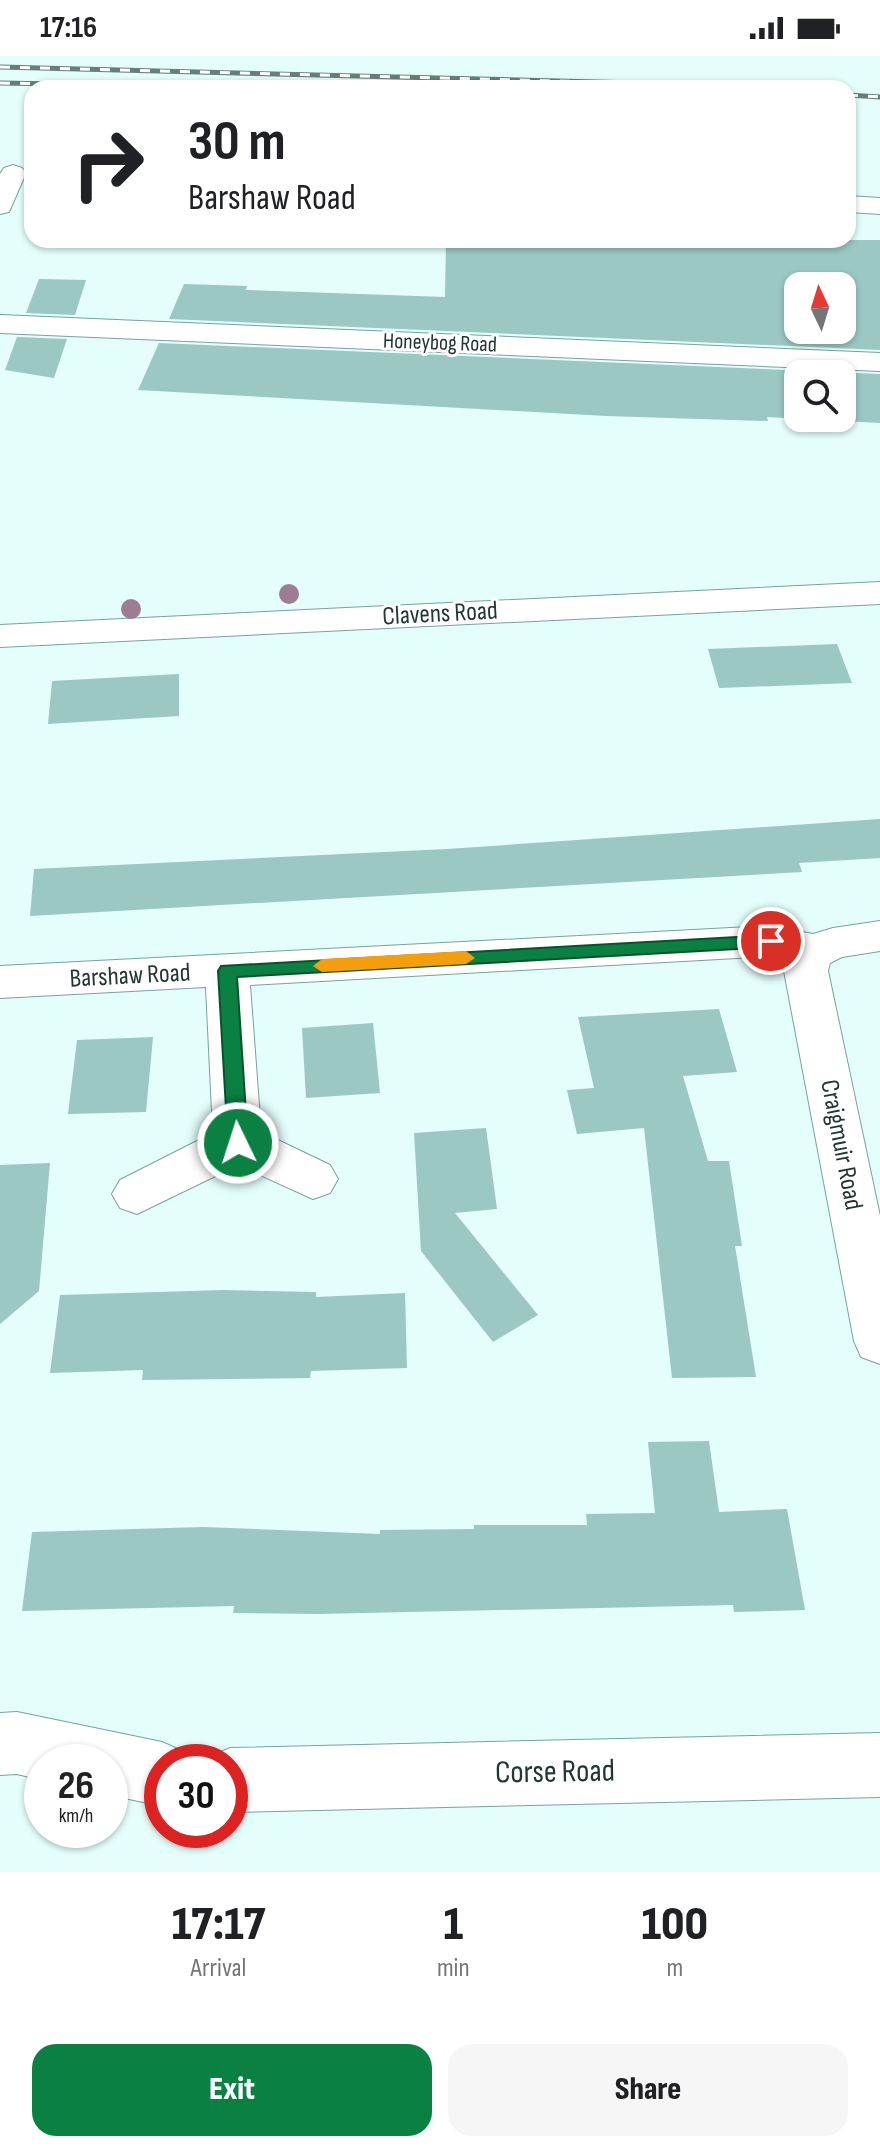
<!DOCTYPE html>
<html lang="en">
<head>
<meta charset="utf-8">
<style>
  :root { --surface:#fff; --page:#f6f6f6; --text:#202124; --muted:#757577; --accent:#0b8043 }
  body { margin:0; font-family:"Sofia Sans Condensed",sans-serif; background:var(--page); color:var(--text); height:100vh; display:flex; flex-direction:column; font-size:30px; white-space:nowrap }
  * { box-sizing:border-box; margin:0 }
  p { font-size:26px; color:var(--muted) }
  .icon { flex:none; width:44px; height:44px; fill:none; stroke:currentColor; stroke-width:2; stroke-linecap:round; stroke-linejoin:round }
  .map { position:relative; height:1816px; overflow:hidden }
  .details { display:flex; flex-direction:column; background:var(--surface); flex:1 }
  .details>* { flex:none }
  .hud { position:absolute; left:24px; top:24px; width:832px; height:168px; border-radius:24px; box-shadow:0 2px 6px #0004; background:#fff; color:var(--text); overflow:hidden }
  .needle { width:52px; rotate:356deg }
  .tools { position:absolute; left:784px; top:216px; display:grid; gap:16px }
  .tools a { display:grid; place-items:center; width:72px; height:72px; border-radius:16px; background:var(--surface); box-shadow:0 2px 6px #0004; font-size:40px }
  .speed { position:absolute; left:24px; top:1688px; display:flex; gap:16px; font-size:40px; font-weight:700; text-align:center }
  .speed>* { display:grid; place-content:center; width:104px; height:104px; border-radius:50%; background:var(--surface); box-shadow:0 2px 6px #0004; line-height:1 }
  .speed small { font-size:20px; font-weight:400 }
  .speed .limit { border:12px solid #d22; background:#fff; color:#111 }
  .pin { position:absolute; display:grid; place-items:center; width:68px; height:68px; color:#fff; margin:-34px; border:4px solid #fff; border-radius:50%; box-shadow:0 2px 8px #0007 }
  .me { position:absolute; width:88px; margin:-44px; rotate:356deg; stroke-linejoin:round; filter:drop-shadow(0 0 6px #0008) }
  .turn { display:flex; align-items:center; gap:28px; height:168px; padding:0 32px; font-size:36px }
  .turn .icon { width:104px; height:104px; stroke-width:2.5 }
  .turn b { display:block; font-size:56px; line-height:68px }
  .eta { display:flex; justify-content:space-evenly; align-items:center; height:136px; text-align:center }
  .eta b { font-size:48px; font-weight:800; line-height:56px }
  .button { display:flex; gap:16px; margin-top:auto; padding:16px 32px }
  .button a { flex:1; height:92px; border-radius:24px; background:var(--accent); color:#fff; font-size:32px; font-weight:800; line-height:92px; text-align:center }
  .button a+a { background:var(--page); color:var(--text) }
  .status { display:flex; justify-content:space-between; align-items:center; height:56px; padding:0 40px; background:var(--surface); direction:ltr }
  .status svg { height:22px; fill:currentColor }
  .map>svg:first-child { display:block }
</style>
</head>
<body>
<div class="status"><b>17:16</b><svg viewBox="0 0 49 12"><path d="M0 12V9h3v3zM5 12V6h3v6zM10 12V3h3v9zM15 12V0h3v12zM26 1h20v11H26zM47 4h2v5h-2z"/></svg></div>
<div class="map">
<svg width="880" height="1816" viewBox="0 0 880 1816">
  <rect width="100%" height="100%" fill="#e3fefb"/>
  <g fill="#9bc8c3" fill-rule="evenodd">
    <path d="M446 184H880V294L169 263 184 228 247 230 246 234 445 241ZM798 230H842V274H798Z"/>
    <path d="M39 223 86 224 75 259 26 257Z"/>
    <path d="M17 281 67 283 54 322 5 314Z"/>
    <path d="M159 287 880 318V367L767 361 768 365 606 360 138 334ZM798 318H842V362H798Z"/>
    <path d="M837 588 852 627 719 632 708 593Z"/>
    <path d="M179 618V660L48 668 52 625Z"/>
    <path d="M880 763V802L799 807 802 816 30 860 34 813 447 793Z"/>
    <path d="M719 953 737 1016 683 1020 708 1105H729L742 1190H735L756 1321 672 1322 644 1072 577 1078 567 1034 594 1032 578 961Z"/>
    <path d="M373 967 380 1037 306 1042 302 972Z"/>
    <path d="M153 981 146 1056 68 1058 77 984Z"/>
    <path d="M486 1072 497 1153 455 1157 538 1259 493 1286 421 1195 414 1077Z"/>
    <path d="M50 1107 39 1235 0 1268V1109Z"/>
    <path d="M224 1234 316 1236V1241L405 1237 407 1312 311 1315 310 1322 142 1324 143 1314 50 1317 60 1239Z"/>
    <path d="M709 1385 719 1456 787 1453 805 1554 734 1556 733 1549 318 1558 233 1557 234 1550 22 1555 32 1476 203 1471 380 1478V1474L474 1473V1469H587L586 1458 655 1457 648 1386Z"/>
  </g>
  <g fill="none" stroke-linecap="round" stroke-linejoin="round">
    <defs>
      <g id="street">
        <path d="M13 109 22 112 26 117 9 156 0 158V118L4 112Z"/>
        <path d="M848 140 880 142V158L848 156Z"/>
        <path d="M0 259 880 297V315L0 277Z"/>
        <path d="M880 526V548L0 591V569Z"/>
        <path d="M880 865V895L842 901 830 907 828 915 880 1160V1308L861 1301 854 1285 784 915 787 902 771 900 250 929 261 1076 330 1109 338 1123 330 1137 313 1143 238 1109 137 1158 120 1152 112 1138 120 1124 213 1077 206 931 0 942V910L771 870 813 878 833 872Z"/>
        <path d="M17 1656 162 1686 184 1696 189 1706H162V1750L110 1739V1706H42V1724L17 1718 0 1719V1657Z"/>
        <path d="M880 1677V1741L230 1756V1706H206L208 1702 230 1692Z"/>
      </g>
    </defs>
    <use href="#street" stroke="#77a39e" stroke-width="2"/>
    <use href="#street" fill="#fff" fill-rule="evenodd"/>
    <defs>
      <g id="rail">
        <path d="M0 11 834 32"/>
        <path d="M0 27 302 32"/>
        <path d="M848 39 880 41"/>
      </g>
    </defs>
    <use href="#rail" stroke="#687e7b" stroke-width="5"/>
    <use href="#rail" stroke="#fff" stroke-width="3" stroke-dasharray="10" stroke-linecap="butt"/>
  </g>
  <g fill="#9e7d93">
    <circle cx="289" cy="538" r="10"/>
    <circle cx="131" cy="553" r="10"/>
  </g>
  <path fill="#0b8043" stroke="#07532c" stroke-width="2" d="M771 879 780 885 771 891 237 921 248 1087 245 1093H231L228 1087 218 915 221 910Z"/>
  <path fill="#f59e0b" d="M466 895 475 902 466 908 322 916 313 910 322 903Z"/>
  <g text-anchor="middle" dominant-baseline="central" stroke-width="6" stroke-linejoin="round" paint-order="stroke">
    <g font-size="22" fill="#243634" stroke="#fff">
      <text transform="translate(440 287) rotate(2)">Honeybog Road</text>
    </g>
    <g font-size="26" fill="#243634" stroke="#fff">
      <text transform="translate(440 558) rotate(-3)">Clavens Road</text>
      <text transform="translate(130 920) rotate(-3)">Barshaw Road</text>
      <text transform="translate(841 1089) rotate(79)">Craigmuir Road</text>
    </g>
    <g font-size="32" fill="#243634" stroke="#fff">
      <text transform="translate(555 1716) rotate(-1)">Corse Road</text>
    </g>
  </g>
</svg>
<div class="tools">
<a><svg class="needle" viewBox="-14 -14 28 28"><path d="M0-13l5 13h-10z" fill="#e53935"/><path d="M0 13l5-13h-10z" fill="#757577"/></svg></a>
<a><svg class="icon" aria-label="search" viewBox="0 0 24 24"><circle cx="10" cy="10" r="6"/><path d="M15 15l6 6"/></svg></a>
</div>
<div class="speed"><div>26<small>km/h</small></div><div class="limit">30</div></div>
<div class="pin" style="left:771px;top:885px;background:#d93025"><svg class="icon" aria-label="arrive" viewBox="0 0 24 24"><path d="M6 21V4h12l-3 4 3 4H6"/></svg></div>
<svg class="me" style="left:238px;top:1087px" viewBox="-20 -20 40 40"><circle r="17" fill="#0b8043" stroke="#fff" stroke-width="3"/><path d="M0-11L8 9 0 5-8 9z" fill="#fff"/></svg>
<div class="hud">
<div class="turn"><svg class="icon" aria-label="right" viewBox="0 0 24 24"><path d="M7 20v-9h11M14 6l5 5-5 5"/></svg><div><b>30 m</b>Barshaw Road</div></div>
</div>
</div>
<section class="details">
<div class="eta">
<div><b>17:17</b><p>Arrival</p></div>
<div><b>1</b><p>min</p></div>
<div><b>100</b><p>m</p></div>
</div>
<div class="button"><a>Exit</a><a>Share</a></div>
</section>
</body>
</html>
